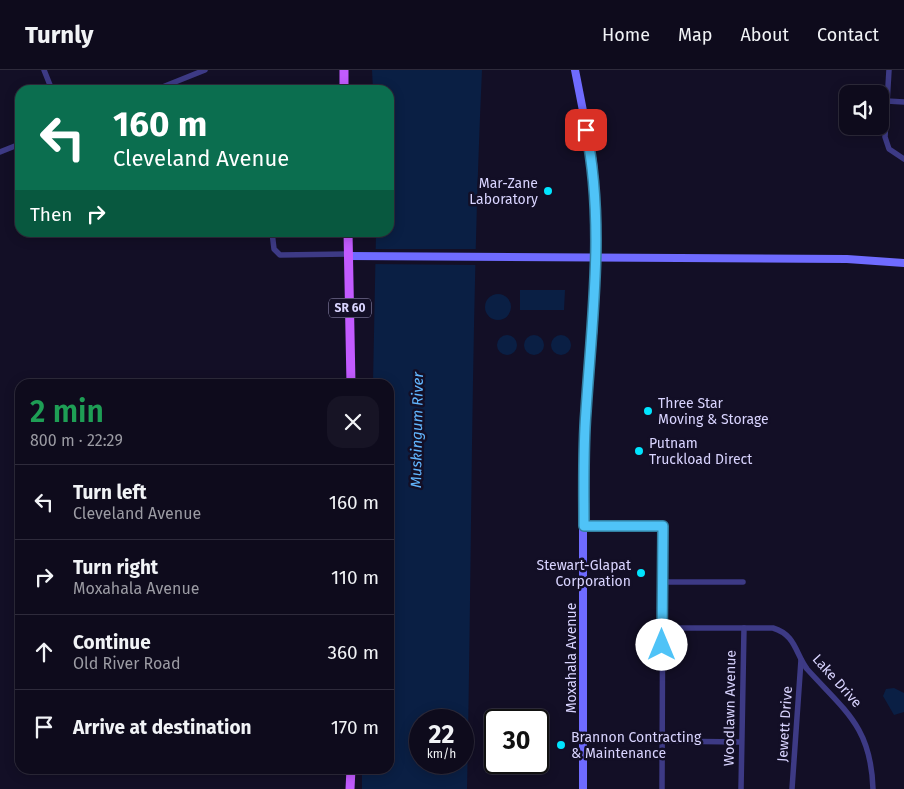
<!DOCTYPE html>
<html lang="en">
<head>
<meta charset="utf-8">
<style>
  :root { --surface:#0e0b1c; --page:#171425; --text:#f1f3f6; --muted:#9b9ba3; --line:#2e2b3b }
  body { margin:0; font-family:"Fira Sans",sans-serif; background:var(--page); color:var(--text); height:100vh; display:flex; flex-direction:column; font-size:19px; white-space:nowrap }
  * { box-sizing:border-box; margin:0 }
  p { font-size:16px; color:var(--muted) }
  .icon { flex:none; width:28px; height:28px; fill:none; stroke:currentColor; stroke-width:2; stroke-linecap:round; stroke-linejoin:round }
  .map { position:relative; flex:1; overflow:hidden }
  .sheet { position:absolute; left:15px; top:309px; width:379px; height:395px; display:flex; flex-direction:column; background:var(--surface); border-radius:15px; box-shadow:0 2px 12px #0003,0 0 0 1px var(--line) }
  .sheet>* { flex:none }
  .top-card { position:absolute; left:15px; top:15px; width:379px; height:152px; border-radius:15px; box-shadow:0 2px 12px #0003,0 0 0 1px var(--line); background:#0b6e4f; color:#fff; overflow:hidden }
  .buttons { position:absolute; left:839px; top:15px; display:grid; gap:10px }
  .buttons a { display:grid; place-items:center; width:50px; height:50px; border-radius:10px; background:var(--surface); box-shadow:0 2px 12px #0003,0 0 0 1px var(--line); font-size:25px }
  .speed { position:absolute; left:409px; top:639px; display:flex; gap:10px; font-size:25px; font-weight:700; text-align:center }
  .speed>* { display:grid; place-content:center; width:65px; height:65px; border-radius:50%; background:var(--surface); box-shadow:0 2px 12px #0003,0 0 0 1px var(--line); line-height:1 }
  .speed small { font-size:12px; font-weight:400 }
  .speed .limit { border:2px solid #111; border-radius:8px; background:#fff; color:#111 }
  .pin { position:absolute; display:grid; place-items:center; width:42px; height:42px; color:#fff; margin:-21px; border-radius:10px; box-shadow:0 2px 8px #0006 }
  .me { position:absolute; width:55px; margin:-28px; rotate:0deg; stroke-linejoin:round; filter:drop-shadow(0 0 4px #0008) }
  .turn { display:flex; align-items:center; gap:18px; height:105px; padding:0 15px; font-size:22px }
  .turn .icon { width:65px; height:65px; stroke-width:2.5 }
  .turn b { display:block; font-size:35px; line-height:42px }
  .then { display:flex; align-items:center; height:48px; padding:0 15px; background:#0003; gap:10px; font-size:19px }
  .round { display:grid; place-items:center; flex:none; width:52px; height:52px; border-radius:15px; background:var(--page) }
  .head { display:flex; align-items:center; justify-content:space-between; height:85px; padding:0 15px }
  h1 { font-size:30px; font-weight:600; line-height:38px; color:#1e9e55 }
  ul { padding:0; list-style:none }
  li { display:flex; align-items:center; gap:15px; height:75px; padding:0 15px; border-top:1px solid var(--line) }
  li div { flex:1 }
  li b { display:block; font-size:19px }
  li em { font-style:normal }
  header { display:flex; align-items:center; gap:30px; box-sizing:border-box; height:70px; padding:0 25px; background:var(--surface); border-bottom:1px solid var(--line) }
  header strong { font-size:24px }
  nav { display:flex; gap:28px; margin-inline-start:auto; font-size:18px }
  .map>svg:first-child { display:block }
</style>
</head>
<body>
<header>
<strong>Turnly</strong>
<nav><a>Home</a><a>Map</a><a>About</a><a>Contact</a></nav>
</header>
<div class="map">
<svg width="904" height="719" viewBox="0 0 904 719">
  <rect width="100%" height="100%" fill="#130f26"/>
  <g fill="#0a1f44" fill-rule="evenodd">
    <path d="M372 0H482C471 240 472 479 467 719H362V699H389V314H373L376 163 389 162V20H373ZM420 650H462V692H420Z"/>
    <path d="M520 220H565L564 240H520Z"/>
    <circle cx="498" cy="237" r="13"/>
    <circle cx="534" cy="275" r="10"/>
    <circle cx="561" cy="275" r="10"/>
    <circle cx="507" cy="275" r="10"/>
    <path d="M894 618 904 623V642L894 645 883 626 886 619Z"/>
  </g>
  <path fill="#130f26" d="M373 179H477V195L373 194Z"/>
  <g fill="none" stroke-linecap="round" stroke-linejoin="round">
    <g stroke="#3d3a85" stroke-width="5.5">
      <path d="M44 0 52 20"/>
      <path d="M889 0 885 67 889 79 904 89"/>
      <path d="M155 20 205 0"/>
      <path d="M887 31 904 32"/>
      <path d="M0 82 20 74"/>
      <path d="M272 162 274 179 280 185 348 184"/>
      <path d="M584 455 663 456 662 719"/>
      <path d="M662 512H743"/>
      <path d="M662 558H773C796 565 795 583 807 599 846 642 871 657 873 719"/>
      <path d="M662 671 741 672"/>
      <path d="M741 719 744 558"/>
      <path d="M792 719 801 590"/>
    </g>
    <g stroke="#6f6bff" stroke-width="8">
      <path d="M575 0 593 92 596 128 594 254 583 381V719"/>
      <path d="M348 186 847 189 904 193"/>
    </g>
    <g stroke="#c25bff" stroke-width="9">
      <path d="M344 0V20"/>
      <path d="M348 162 351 314"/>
      <path d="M350 719 351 699"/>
    </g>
  </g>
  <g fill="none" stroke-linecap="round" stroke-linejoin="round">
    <defs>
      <path id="route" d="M586 60C605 153 592 248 586 341 583 379 584 417 584 456H663L662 575"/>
    </defs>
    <use href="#route" stroke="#337fa1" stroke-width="12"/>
    <use href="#route" stroke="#4fc3f7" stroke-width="9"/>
  </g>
  <g fill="#00e5ff" stroke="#130f26" stroke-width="2">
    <circle cx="548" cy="121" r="5"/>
    <circle cx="648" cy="341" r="5"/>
    <circle cx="639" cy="381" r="5"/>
    <circle cx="641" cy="503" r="5"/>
    <circle cx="561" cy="675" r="5"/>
  </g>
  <g text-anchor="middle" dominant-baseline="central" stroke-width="5" stroke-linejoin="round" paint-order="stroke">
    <rect fill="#130f26" stroke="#9e99be" stroke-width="1" x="329" y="228.5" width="42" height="19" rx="4"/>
    <g font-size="12" font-weight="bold" fill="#d9d4ff">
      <text x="350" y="238">SR 60</text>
    </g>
    <g font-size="14" fill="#d9d4ff" stroke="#130f26" text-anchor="start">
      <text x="538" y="113" text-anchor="end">Mar-Zane<tspan x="538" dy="16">Laboratory</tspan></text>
      <text x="658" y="333">Three Star<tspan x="658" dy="16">Moving &amp; Storage</tspan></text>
      <text x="649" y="373">Putnam<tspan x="649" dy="16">Truckload Direct</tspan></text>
      <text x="631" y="495" text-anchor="end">Stewart-Glapat<tspan x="631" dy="16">Corporation</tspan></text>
      <text x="571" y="667">Brannon Contracting<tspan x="571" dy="16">&amp; Maintenance</tspan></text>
    </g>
    <g font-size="14" fill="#d9d4ff" stroke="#130f26">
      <text transform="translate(571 588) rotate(-90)">Moxahala Avenue</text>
      <text transform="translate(837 611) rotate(48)">Lake Drive</text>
      <text transform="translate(730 638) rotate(-89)">Woodlawn Avenue</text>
      <text transform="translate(785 654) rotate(-86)">Jewett Drive</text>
    </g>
    <g font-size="15" font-style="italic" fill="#62b6ff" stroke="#130f26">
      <text transform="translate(417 360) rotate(-89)">Muskingum River</text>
    </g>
  </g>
</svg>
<div class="buttons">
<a><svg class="icon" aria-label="sound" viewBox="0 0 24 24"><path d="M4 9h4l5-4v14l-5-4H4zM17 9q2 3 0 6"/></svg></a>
</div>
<div class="speed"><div>22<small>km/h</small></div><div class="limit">30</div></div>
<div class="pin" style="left:586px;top:60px;background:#d93025"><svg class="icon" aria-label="arrive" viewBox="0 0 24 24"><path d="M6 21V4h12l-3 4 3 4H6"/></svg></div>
<svg class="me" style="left:662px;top:575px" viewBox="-20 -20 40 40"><circle r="19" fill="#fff"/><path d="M0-13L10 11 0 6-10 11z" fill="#4fc3f7"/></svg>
<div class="top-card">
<div class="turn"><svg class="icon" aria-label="left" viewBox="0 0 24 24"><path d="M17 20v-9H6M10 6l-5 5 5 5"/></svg><div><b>160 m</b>Cleveland Avenue</div></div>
<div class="then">Then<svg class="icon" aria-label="right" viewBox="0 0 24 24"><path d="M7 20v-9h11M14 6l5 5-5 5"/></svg></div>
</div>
<section class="sheet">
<div class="head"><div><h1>2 min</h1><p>800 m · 22:29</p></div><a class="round"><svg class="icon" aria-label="close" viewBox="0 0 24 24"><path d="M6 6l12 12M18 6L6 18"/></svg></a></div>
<ul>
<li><svg class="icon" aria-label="left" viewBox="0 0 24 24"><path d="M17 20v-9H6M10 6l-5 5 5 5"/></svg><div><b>Turn left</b><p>Cleveland Avenue</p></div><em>160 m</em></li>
<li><svg class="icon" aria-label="right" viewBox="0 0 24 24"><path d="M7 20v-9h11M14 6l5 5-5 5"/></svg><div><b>Turn right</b><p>Moxahala Avenue</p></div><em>110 m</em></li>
<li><svg class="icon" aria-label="ahead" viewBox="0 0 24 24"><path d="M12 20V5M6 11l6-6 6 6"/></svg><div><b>Continue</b><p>Old River Road</p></div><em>360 m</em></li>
<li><svg class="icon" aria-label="arrive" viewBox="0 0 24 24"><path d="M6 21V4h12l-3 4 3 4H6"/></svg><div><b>Arrive at destination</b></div><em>170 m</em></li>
</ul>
</section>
</div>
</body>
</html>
